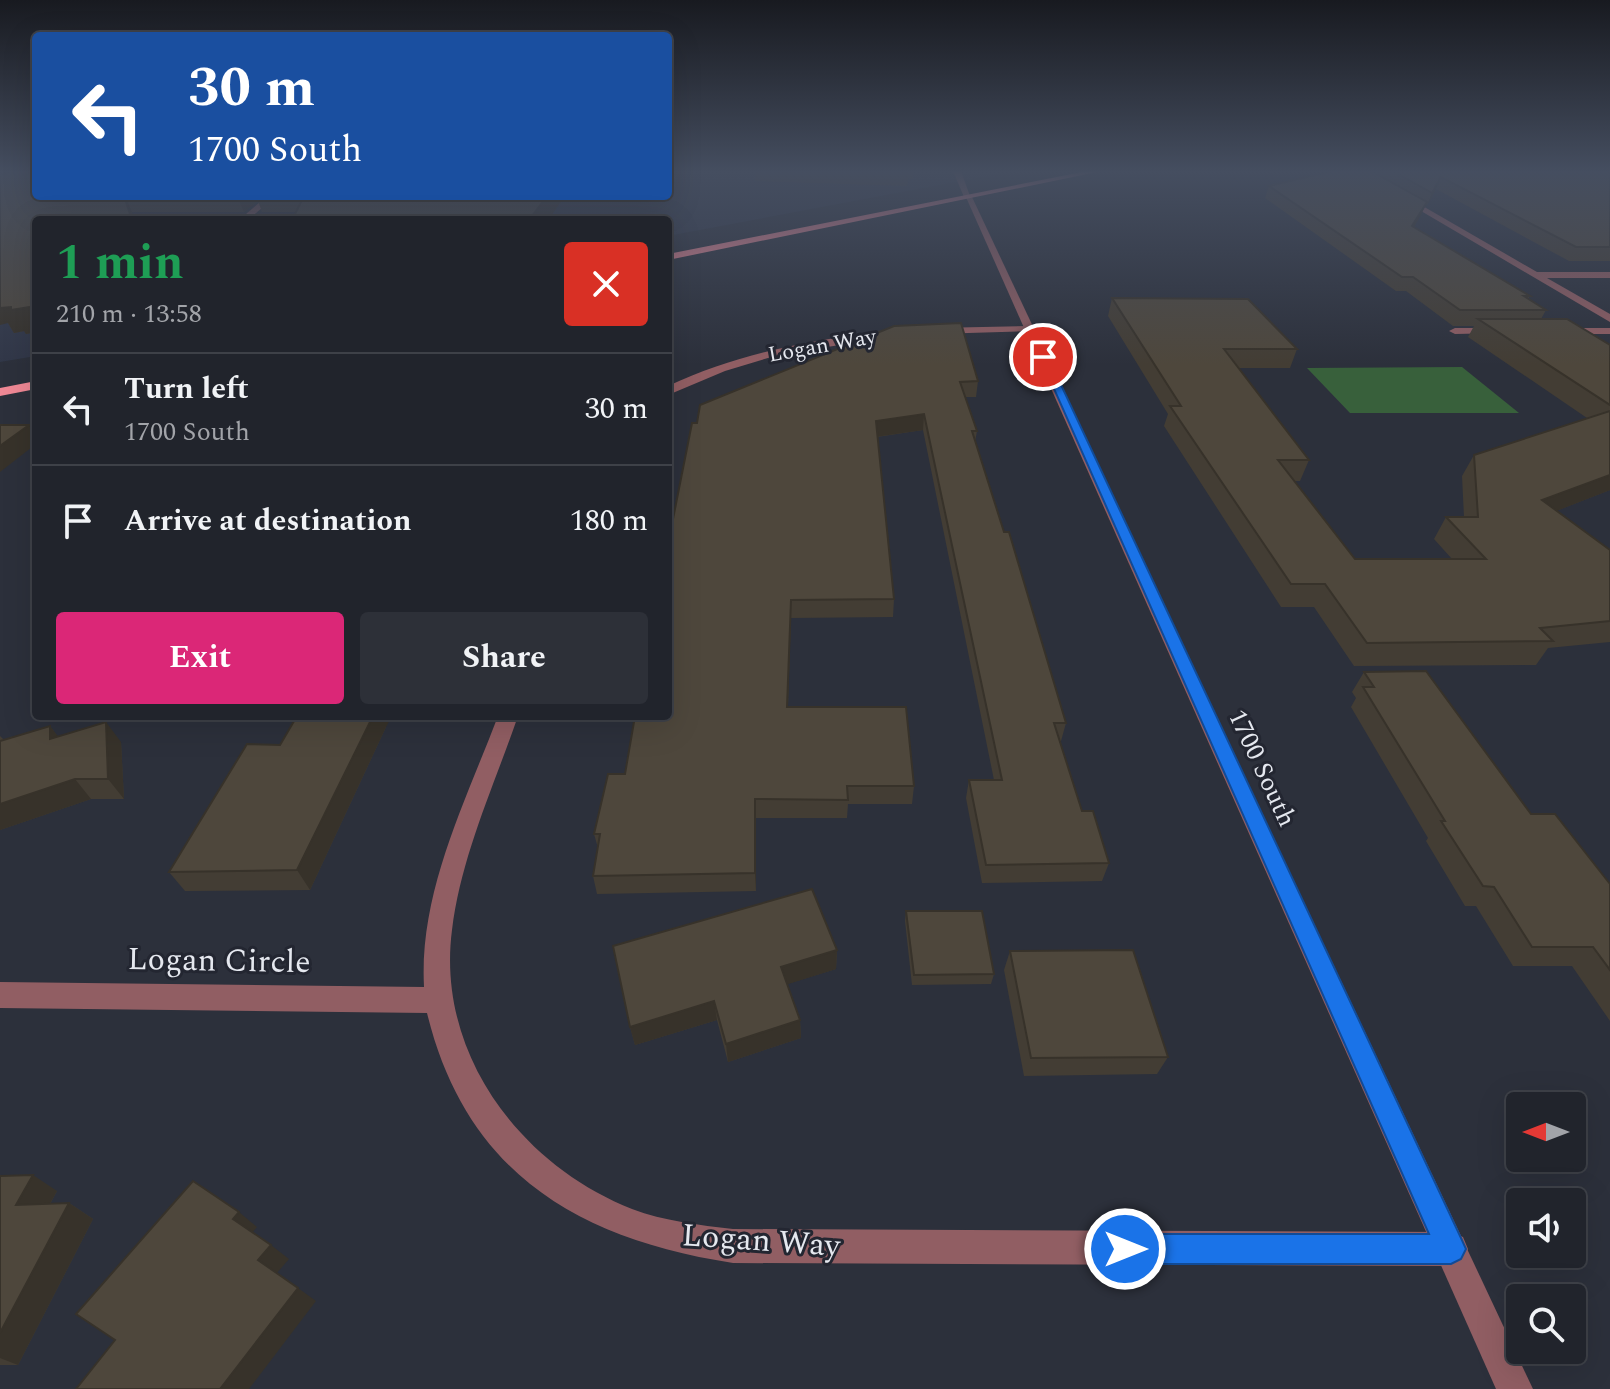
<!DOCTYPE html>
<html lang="en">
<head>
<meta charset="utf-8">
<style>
  :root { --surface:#21242c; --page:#2d3038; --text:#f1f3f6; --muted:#a2a4a9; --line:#3e4148; --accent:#db2777 }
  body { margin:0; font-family:Spectral,serif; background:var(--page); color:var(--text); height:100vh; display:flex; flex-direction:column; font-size:30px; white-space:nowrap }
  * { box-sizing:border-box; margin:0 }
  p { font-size:26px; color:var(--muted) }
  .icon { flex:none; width:44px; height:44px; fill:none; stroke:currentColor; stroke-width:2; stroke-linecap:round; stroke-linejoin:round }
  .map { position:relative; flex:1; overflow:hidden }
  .details { position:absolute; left:32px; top:216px; width:640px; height:504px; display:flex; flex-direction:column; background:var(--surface); border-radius:8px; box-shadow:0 8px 32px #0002,0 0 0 2px var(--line) }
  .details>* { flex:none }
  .top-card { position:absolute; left:32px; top:32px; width:640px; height:168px; border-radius:8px; box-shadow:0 8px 32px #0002,0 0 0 2px var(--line); background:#1a4fa0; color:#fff; overflow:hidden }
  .needle { width:52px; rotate:270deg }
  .tools { position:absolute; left:1506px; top:1092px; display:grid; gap:16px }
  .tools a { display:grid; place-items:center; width:80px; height:80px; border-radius:8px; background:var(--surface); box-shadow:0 8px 32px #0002,0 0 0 2px var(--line); font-size:40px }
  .pin { position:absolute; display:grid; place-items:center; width:68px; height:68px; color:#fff; margin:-34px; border:4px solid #fff; border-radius:50%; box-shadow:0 2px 8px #0007 }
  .me { position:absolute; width:88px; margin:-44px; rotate:90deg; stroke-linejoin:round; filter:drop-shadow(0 0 6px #0008) }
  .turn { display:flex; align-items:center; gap:28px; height:168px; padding:0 24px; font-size:36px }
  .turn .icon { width:104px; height:104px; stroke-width:2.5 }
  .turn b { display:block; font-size:56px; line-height:68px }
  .round { display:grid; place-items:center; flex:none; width:84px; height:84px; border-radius:8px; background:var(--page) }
  .overview { display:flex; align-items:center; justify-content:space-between; height:136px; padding:0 24px }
  h1 { font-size:48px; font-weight:700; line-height:60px; color:#1e9e55 }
  .button { display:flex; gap:16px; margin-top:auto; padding:16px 24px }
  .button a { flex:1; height:92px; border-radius:8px; background:var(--accent); color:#fff; font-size:32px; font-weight:700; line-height:92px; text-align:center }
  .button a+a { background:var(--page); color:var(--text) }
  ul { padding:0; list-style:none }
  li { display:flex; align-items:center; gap:24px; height:112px; padding:0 24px; border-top:2px solid var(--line) }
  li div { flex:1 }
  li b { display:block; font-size:30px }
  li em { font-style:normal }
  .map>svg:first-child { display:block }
</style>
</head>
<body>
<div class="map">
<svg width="1610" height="1389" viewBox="0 0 1610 1389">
  <rect width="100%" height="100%" fill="#2c303b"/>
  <g fill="#313748">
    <path d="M668 171H1014L668 236V220H339L449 196H668Z"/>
    <path d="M36 246V356L0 362V265Z"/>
  </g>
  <path fill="#38603b" d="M1462 367 1519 413H1350L1307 368Z"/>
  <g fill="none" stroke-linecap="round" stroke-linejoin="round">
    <g fill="#915e63" fill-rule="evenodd">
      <path d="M953 171H961L971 199 964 197Z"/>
      <path d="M1353 171H1362L1537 272H1610V278H1547L1610 314V322Z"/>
      <path d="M267 196H276L248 220H239Z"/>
      <path d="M1029 326 1033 327V331L935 334 929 331 935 328Z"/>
      <path d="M1498 328 1504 331 1502 333 1455 334 1449 331 1455 328Z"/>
      <path d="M1610 328V334H1562L1556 331 1562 328Z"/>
      <path d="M891 331 897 334 895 336 778 355 725 371 668 395V386C739 353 814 339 891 331Z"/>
      <path d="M498 716H518C494 786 461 856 452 930 436 1053 520 1165 632 1209 664 1221 699 1225 733 1229L1451 1232 1463 1237 1468 1249 1463 1261 1451 1266 733 1263C578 1239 466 1173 427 1013L0 1008V982L424 987C419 892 465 803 498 716Z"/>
    </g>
    <path fill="#915e63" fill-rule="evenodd" d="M965 195 972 197 1533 1389H1496Z"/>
    <g fill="#ef8895" fill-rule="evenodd">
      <path d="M1087 171H1102L668 260V254Z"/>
      <path d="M36 381V389L0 396V388Z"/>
    </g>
  </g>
  <g fill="#433d34">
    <path d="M755 171H913V179H908L907 186 755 181Z"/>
    <path d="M1332 171H1610V261H1569L1436 189 1427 205 1426 204 1414 227 1530 296 1528 299 1546 310 1541 319 1610 345V490L1556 511 1610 550V642L1548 648 1536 665 1354 666 1314 607H1281L1164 426 1168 414 1108 316 1112 298 1297 349 1290 368H1238L1309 460 1300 481H1295L1355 559H1452L1434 539 1446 517H1464L1462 476 1474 455 1587 418 1468 337 1474 326H1453L1406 291H1396L1265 198 1269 186Z"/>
    <path d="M36 196H565L548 220 296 212H262L258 201 244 212H132L36 220V332L26 334 24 331 14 333 8 323Z"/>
    <path d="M894 326 978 381 976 397H965L977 431 975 442 1066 723 1061 741H1060L1082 811 1109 863 1102 881 982 883 966 798 969 780H994L923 430 877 437 894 599 893 617 791 618 788 707 914 786 912 804H848L847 818H756V891L597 894 593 876 598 848 594 834 625 774 672 524 697 423Z"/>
    <path d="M1364 672 1531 814 1610 884V1021L1572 966H1513L1476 906H1465L1426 841 1428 838 1351 707 1356 698 1352 692Z"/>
    <path d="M50 726 58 737 121 742 124 799H91L0 830V736L4 740Z"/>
    <path d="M386 727 310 890 185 891 169 872 280 745Z"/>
    <path d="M906 911 994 974 991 984 912 985 905 921Z"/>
    <path d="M837 950 836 969 787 984 800 1020 801 1038 728 1062 717 1020 635 1045 630 1027Z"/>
    <path d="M1010 951 1168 1057 1157 1074 1024 1076 1004 970Z"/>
    <path d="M0 1176 57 1191 50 1204 69 1203 93 1219 18 1365H0Z"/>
  </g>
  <g fill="#37322a">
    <path d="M1441 177 1436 189 1427 205 1432 193Z"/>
    <path d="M125 196 132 212 135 220H132Z"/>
    <path d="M237 196H256L258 201 244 212Z"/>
    <path d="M547 196H565L548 220H529Z"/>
    <path d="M1427 202 1421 215 1407 239 1412 226Z"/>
    <path d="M0 299 36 306V332L26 334 24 331 14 333 8 323 0 325Z"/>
    <path d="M924 414 923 430 875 437 876 421Z"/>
    <path d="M29 425 36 436V444L0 472V446Z"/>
    <path d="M1610 475V490L1528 522 1542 500Z"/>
    <path d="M791 600V618L787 725V707Z"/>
    <path d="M373 716H392L386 727 310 890 297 870Z"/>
    <path d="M106 722 121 742 124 799 108 779Z"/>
    <path d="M50 726 66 747 50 739Z"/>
    <path d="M75 779 91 799 0 830V804Z"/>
    <path d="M755 799 756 818V891L755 873Z"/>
    <path d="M837 950 836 969 782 986 781 967Z"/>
    <path d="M714 1001 717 1020 635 1045 630 1027Z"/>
    <path d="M800 1020 801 1038 728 1062 726 1044Z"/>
    <path d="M33 1175 57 1191 41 1220 16 1205Z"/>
    <path d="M69 1203 93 1219 18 1365 0 1358V1333Z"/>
    <path d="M239 1212 257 1227 252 1233 233 1219Z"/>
    <path d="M271 1245 289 1259 276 1274 258 1260Z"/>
    <path d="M298 1288 316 1301 249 1389H220Z"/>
  </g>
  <g fill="#4e473c" stroke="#37322a" stroke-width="2">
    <path d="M12 171H36V196H124L132 220H36V306L11 310V307L0 308V175Z"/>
    <path d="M1332 171H1371L1427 202 1412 226 1530 296H1524L1546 310H1460L1413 277H1402L1269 186Z"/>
    <path d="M1393 171H1610V247H1576L1441 177 1432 193Z"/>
    <path d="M304 196H547L529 220H292Z"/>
    <path d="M1112 298 1248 299 1297 349H1224L1309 460H1278L1355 559H1486L1446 517H1478L1474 455 1610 411V475L1542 500 1610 550V621L1540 628 1553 641 1367 643 1325 584H1291L1170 406H1181Z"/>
    <path d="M1478 319H1567L1610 345V405Z"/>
    <path d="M961 323 978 381 960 382 977 431H972L1004 532H1009L1066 723H1054L1082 811H1093L1109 863 986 865 969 780H1002L924 414 876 421 894 599 791 600 787 707H906L914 786H847L848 800 755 799V873L593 876 600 834H594L608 774H625L635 716H668V529L669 524H672L692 423H697L700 405 894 326Z"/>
    <path d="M0 425H29L0 446Z"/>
    <path d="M1426 671 1531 814H1555L1610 884V970L1593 947H1532L1494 887 1483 886 1441 821H1445L1363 687H1374L1364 672Z"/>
    <path d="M297 716H373L297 870 169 872 247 744 280 745Z"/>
    <path d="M106 722 108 779H75L0 804V741L50 726V739Z"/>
    <path d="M812 889 837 950 781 967 800 1020 726 1044 714 1001 630 1027 613 946Z"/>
    <path d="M906 911H982L994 974 914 975Z"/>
    <path d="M1133 950 1168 1057 1031 1058 1010 951Z"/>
    <path d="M33 1175 16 1205 69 1203 0 1333V1176Z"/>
    <path d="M193 1181 239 1212 233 1219 271 1245 258 1260 298 1288 220 1389H76L115 1340 76 1314Z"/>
  </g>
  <linearGradient id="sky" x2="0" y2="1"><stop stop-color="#181a20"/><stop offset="0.47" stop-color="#454e60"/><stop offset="1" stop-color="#454e60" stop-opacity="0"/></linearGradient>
  <rect width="1610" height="365" fill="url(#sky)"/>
  <path fill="#1a73e8" stroke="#114b97" stroke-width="2" d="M1039 355 1048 357 1461 1238 1466 1249 1461 1259 1451 1264H1125L1114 1260 1110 1249 1114 1239 1125 1234H1429Z"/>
  <g text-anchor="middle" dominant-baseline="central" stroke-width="6" stroke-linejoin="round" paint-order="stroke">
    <g font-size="22" fill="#e5e8ef" stroke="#232631">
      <text transform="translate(822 346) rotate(-10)">Logan Way</text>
    </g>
    <g font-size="26" fill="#e5e8ef" stroke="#232631">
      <text transform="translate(1262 768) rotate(65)">1700 South</text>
    </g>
    <g font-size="32" fill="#e5e8ef" stroke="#232631">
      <text transform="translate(219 961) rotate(1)">Logan Circle</text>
      <text transform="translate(761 1241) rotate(4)">Logan Way</text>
    </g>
  </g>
</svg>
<div class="tools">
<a><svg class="needle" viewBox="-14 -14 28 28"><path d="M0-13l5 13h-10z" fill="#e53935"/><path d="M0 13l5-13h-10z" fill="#a2a4a9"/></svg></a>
<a><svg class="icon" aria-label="sound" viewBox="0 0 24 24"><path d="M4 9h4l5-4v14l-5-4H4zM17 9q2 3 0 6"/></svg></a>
<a><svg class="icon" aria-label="search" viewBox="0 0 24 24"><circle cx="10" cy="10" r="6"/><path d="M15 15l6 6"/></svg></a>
</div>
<div class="pin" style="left:1043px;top:357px;background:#d93025"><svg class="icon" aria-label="arrive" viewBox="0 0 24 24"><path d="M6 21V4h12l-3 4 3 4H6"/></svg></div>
<svg class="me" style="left:1125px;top:1249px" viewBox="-20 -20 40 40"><circle r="17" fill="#1a73e8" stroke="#fff" stroke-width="3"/><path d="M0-11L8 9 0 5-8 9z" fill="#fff"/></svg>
<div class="top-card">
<div class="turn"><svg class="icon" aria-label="left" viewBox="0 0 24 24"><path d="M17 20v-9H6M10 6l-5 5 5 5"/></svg><div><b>30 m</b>1700 South</div></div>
</div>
<section class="details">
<div class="overview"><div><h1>1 min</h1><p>210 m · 13:58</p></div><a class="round" style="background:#d93025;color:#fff"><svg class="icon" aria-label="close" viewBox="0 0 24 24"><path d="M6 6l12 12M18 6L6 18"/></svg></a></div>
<ul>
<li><svg class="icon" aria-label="left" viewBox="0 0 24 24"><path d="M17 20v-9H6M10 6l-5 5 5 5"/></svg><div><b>Turn left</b><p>1700 South</p></div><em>30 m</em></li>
<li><svg class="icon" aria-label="arrive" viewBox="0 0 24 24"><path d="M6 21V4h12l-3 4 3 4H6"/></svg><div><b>Arrive at destination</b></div><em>180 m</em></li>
</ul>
<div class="button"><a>Exit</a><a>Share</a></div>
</section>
</div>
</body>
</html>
